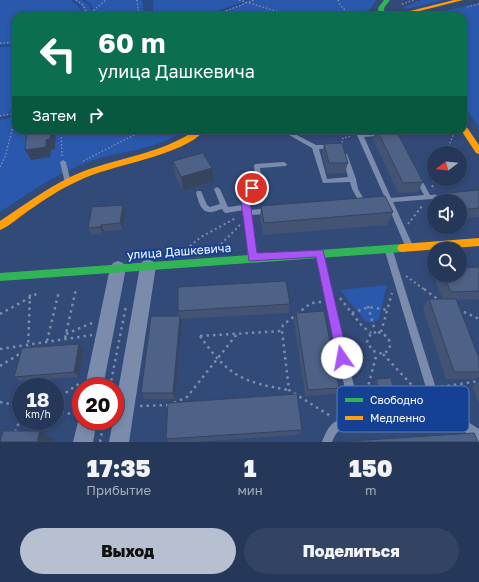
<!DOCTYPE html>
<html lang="ru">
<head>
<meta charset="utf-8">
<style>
  :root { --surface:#26385a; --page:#324363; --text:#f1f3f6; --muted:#a4acbb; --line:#425270; --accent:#b7c0d0 }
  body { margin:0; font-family:"Golos Text",sans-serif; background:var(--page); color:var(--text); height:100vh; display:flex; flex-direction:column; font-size:15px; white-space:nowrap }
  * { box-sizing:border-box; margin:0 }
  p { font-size:13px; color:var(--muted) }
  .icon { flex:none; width:22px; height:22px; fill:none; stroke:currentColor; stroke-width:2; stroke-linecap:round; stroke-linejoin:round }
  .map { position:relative; height:442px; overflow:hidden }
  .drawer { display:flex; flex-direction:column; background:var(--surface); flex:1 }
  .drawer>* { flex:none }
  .banner { position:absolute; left:12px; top:12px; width:455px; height:122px; border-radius:12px; box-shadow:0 2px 6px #0003,0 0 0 1px var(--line); background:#0b6e4f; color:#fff; overflow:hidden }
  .needle { width:26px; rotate:254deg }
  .controls { position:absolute; left:427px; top:146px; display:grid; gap:8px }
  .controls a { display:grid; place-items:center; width:40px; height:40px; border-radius:50%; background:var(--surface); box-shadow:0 2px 6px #0003,0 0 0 1px var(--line); font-size:20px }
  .speed { position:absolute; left:12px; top:378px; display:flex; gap:8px; font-size:20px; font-weight:700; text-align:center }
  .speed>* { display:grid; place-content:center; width:52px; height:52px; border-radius:50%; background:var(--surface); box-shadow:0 2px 6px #0003,0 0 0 1px var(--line); line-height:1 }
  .speed small { font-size:10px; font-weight:400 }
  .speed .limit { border:6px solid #d22; background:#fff; color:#111 }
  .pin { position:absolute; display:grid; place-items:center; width:34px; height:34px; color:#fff; margin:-17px; border:2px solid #fff; border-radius:50%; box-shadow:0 1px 4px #0007 }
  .me { position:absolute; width:44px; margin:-22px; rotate:348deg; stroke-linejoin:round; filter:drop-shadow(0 0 3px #0008) }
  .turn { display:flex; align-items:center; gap:14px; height:84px; padding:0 20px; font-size:18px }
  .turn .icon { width:52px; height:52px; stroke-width:2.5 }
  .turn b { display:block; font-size:28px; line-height:34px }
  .then { display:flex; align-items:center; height:38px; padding:0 20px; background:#0003; gap:8px; font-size:15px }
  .eta { display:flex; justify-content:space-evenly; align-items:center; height:68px; text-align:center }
  .eta b { font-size:24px; font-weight:800; line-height:28px }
  .primary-button { display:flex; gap:8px; margin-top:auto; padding:8px 20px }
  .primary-button a { flex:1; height:46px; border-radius:24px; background:var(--accent); color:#111; font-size:16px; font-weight:800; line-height:46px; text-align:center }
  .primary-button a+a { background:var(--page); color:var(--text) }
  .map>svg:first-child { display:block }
</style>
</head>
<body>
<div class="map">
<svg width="479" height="442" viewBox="0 0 479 442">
  <rect width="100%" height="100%" fill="#324a78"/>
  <g fill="#2958ac">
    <path d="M0 0H376L371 8 360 16H16V130H184C161 149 119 151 91 161 58 172 29 193 0 212Z"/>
    <path d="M421 0H444L407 9 403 7Z"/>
    <path d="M479 3V127L463 105V16H424Z"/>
    <path d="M387 285 379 319 373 323 365 321 340 290Z"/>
  </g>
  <path fill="#284886" d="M142 0H153V16H145Z"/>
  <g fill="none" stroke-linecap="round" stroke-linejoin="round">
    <g stroke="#284886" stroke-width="2">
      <path d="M72 0 79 5 84 16"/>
      <path d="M83 0 89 4 93 10"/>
      <path d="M246 1 249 0"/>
      <path d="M205 16 243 3"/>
      <path d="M0 46 16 45"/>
    </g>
    <path stroke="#284886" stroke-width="3" d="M0 118 8 117 16 103"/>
    <g stroke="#7b8bab" stroke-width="1.5" stroke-dasharray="1.5 2" stroke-linecap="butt">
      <path d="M76 0 83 5 88 15"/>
      <path d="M137 0 139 16"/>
      <path d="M239 0 293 16"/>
      <path d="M338 0 340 5 351 16"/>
      <path d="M402 4 414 0"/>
      <path d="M467 7 479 4"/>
      <path d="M88 15 106 0"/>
      <path d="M213 16 254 0"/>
      <path d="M0 43 16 42"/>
      <path d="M0 116 16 113"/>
      <path d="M61 130 62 157"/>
      <path d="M341 146 343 138 352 136"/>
      <path d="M446 153 454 133"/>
      <path d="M83 161 144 130"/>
      <path d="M0 167 5 157 16 115"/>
    </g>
    <g stroke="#7b8bab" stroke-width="2" stroke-dasharray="2 3" stroke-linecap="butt">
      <path d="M432 187 436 179"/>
      <path d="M408 224 423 205"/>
      <path d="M221 244 240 225"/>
      <path d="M190 246 201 237 236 218"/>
      <path d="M406 276 425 290"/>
    </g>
    <g stroke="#7b8bab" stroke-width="2.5" stroke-dasharray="2.5 4" stroke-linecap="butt">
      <path d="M424 289 440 301"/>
      <path d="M340 298 362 326 371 333"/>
      <path d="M321 302 311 303 283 325 282 331 289 390 332 417"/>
      <path d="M368 306 375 331"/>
      <path d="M458 309 479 319"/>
      <path d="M352 313 369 307 388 310"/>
      <path d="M0 314 40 292"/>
      <path d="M378 332C387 335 392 340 389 350L383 354 373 351 367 342 371 333Z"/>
      <path d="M381 332 392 293"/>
      <path d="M66 334 92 323"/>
      <path d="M200 336C228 376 242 382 289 390"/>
      <path d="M200 336 282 331"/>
      <path d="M65 338 76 289"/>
      <path d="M47 341 59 291"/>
      <path d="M0 349 92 335"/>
      <path d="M28 349 30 293"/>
      <path d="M383 354 423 397"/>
      <path d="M0 366 21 353"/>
      <path d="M20 378 21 393"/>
      <path d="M110 387 126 306"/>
      <path d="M441 387 479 381"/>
      <path d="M361 394 367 390 377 353"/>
      <path d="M55 400 80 383"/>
      <path d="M0 402 21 406"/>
      <path d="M174 403 187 397 237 334"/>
      <path d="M140 406 170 405"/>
      <path d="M55 410 75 415"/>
      <path d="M15 432 20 420 21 408"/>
      <path d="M100 442 104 421"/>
    </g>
    <g fill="#7b8bab" fill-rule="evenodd">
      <path d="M280 130H287L316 145H335V147L333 148 319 149 327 179 348 177 342 155 343 154H347L356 179 358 189 366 203 365 205H361L352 189 350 182 323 183 312 148Z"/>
      <path d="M406 130H435L432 132 364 137 391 198 424 195 414 177 417 175H419L430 195 445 194 448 196 445 198 393 202 413 246 412 248 409 249 406 248 405 246 387 203 380 204 377 201 378 199 385 198 357 135 360 133Z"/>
      <path d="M63 160 66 162 71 183 68 185 65 183 60 162Z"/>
      <path d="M284 162 287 164 286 166 260 168 261 176 249 201 250 210 270 208 273 211 270 214 251 215 256 258 255 260 252 261 249 260 248 258 244 210 226 213 224 212 222 209C218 210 212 213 209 212 200 211 198 199 196 193L197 191H201L207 205 210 207 220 204 214 189 217 187 220 189 228 207 243 205V201L255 176 254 166 255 164Z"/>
      <path d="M388 245 391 246 392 248 443 411 460 417 479 429V442H475L471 437 455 424 439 420 346 428C338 429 335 435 332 442H322C328 426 333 419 351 417L316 254 317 252 320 251 323 252 324 254 361 417 433 411 384 248 385 246Z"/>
    </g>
    <g fill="#7b8bab" fill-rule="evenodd">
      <path d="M148 260 153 261 156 266 129 442H109L113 421H115V408L140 266 143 261Z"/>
      <path d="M118 261 123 263 126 268 103 387H85L110 268 113 263Z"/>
      <path d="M80 414 81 421H97L93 442H73Z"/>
    </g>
    <g fill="#30b455" fill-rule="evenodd">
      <path d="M384 0H390L384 8 385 16H379L378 8Z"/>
      <path d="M402 244 405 245 407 248 405 251 402 252 0 281V273Z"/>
    </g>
    <g fill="#ff9f0a" fill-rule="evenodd">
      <path d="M454 0H463L400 16H390Z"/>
      <path d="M463 126H466L479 145V154L476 153 461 130H463Z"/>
      <path d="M196 130H205C182 157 111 164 78 181 60 189 44 200 28 211 19 217 10 226 0 230V221C27 203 54 183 84 171 122 157 162 153 196 130Z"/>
      <path d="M479 238V246L402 252 399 251 397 248 399 245 402 244Z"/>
    </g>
  </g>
  <g fill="#435373">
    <path d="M290 130H304L297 134Z"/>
    <path d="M376 130H396L423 182 418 192 398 193 373 139Z"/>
    <path d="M324 144 348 163 345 173 327 174 322 154Z"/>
    <path d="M173 161 213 181 183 191 175 175Z"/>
    <path d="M479 190V217L460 219V201H434V208L432 204 437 194Z"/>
    <path d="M123 205 125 212 123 230 104 231 103 234 91 235 88 228Z"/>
    <path d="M261 206 393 212 387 225 263 235 260 218Z"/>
    <path d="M479 267V299L457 300 479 358V376L475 379H446L423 308 429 299H443L434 278 437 275H460Z"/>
    <path d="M290 304 288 313 180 319 182 324 175 399H145L141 393 179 316 178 311Z"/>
    <path d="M296 313 339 388 336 394 305 396 294 321Z"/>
    <path d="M83 349 79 377 20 381 14 377Z"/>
    <path d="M376 379 394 391 392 393 378 394 375 382Z"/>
    <path d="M479 382V403L472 386Z"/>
    <path d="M302 430 299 435 194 442H168L166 439Z"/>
  </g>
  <g fill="#37445e">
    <path d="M51 130H56L55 149 51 150 50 157 31 160 25 150 46 140Z"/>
    <path d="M298 130H304L297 134Z"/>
    <path d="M212 168 213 181 183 191 181 177Z"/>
    <path d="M123 205 125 212 123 230 120 223Z"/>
    <path d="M101 225 104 231 103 234 100 227Z"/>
    <path d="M180 316 182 324 175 399 173 393Z"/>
    <path d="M79 344 83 349 79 377 74 372Z"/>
    <path d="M40 431 54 440V442H37Z"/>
  </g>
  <g fill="#4e6186" stroke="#37445e">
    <path d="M27 130H51L50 139 46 140V147L25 150Z"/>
    <path d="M377 130H396L423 182 403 183Z"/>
    <path d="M342 143 348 163H329L324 144Z"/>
    <path d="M203 153 212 168 181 177 173 161Z"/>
    <path d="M479 190V208L460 210V201H441L437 194Z"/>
    <path d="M385 196 393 212 264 223 261 206Z"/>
    <path d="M123 205 120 223 101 225 100 227 88 228 92 207Z"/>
    <path d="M479 267V291L451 292 443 275H460V268Z"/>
    <path d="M286 281 290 304 178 311V287Z"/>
    <path d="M429 299H456L479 358V372H454Z"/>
    <path d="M324 311 339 388 308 390 296 313Z"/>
    <path d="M151 316H180L173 393H141Z"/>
    <path d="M79 344 74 372 14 377 22 348Z"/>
    <path d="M391 378 394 391 380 392 376 379Z"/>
    <path d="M297 394 302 430 166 439 168 403Z"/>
    <path d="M3 431H40L37 442H0Z"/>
    <path d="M474 433 478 442H336Z"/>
  </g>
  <path fill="#a855f7" stroke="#6d37a1" d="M252 185 256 188 250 201 257 253 323 250 348 358 346 362 342 363 338 362 337 358 316 257 249 261 241 201 249 186Z"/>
  <g text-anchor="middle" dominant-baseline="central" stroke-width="4" stroke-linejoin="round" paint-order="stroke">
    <g font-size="12" fill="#fff" stroke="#154195">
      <text transform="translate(179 251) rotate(-4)">улица Дашкевича</text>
    </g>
  </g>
  <rect x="337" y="386" width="132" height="46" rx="6" fill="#154195" stroke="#5b7ab5" stroke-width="1"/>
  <rect x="345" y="398" width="18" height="4" fill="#30b455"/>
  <rect x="345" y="416" width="18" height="4" fill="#ff9f0a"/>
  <g font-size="11" fill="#fff">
    <text x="370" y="404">Свободно</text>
    <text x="370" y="422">Медленно</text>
  </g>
</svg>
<div class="controls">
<a><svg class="needle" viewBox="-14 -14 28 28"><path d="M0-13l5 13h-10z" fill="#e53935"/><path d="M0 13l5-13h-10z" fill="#a4acbb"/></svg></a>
<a><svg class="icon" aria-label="sound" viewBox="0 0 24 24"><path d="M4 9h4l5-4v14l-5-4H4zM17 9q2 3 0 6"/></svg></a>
<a><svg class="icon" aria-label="search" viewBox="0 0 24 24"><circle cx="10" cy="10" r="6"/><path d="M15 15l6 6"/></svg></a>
</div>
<div class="speed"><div>18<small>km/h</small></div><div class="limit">20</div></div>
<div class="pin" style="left:252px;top:188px;background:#d93025"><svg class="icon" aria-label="arrive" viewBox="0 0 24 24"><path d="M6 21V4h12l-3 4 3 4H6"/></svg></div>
<svg class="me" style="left:342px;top:358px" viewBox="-20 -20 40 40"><circle r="19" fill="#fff"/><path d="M0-13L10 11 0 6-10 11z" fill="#a855f7"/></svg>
<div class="banner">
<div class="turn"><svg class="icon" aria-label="left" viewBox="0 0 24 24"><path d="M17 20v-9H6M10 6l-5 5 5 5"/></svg><div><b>60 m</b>улица Дашкевича</div></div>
<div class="then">Затем<svg class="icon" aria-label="right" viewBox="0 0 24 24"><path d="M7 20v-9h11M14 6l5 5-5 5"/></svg></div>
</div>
</div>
<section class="drawer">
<div class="eta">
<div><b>17:35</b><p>Прибытие</p></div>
<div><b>1</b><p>мин</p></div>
<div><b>150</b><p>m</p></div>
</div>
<div class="primary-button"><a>Выход</a><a>Поделиться</a></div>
</section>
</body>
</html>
